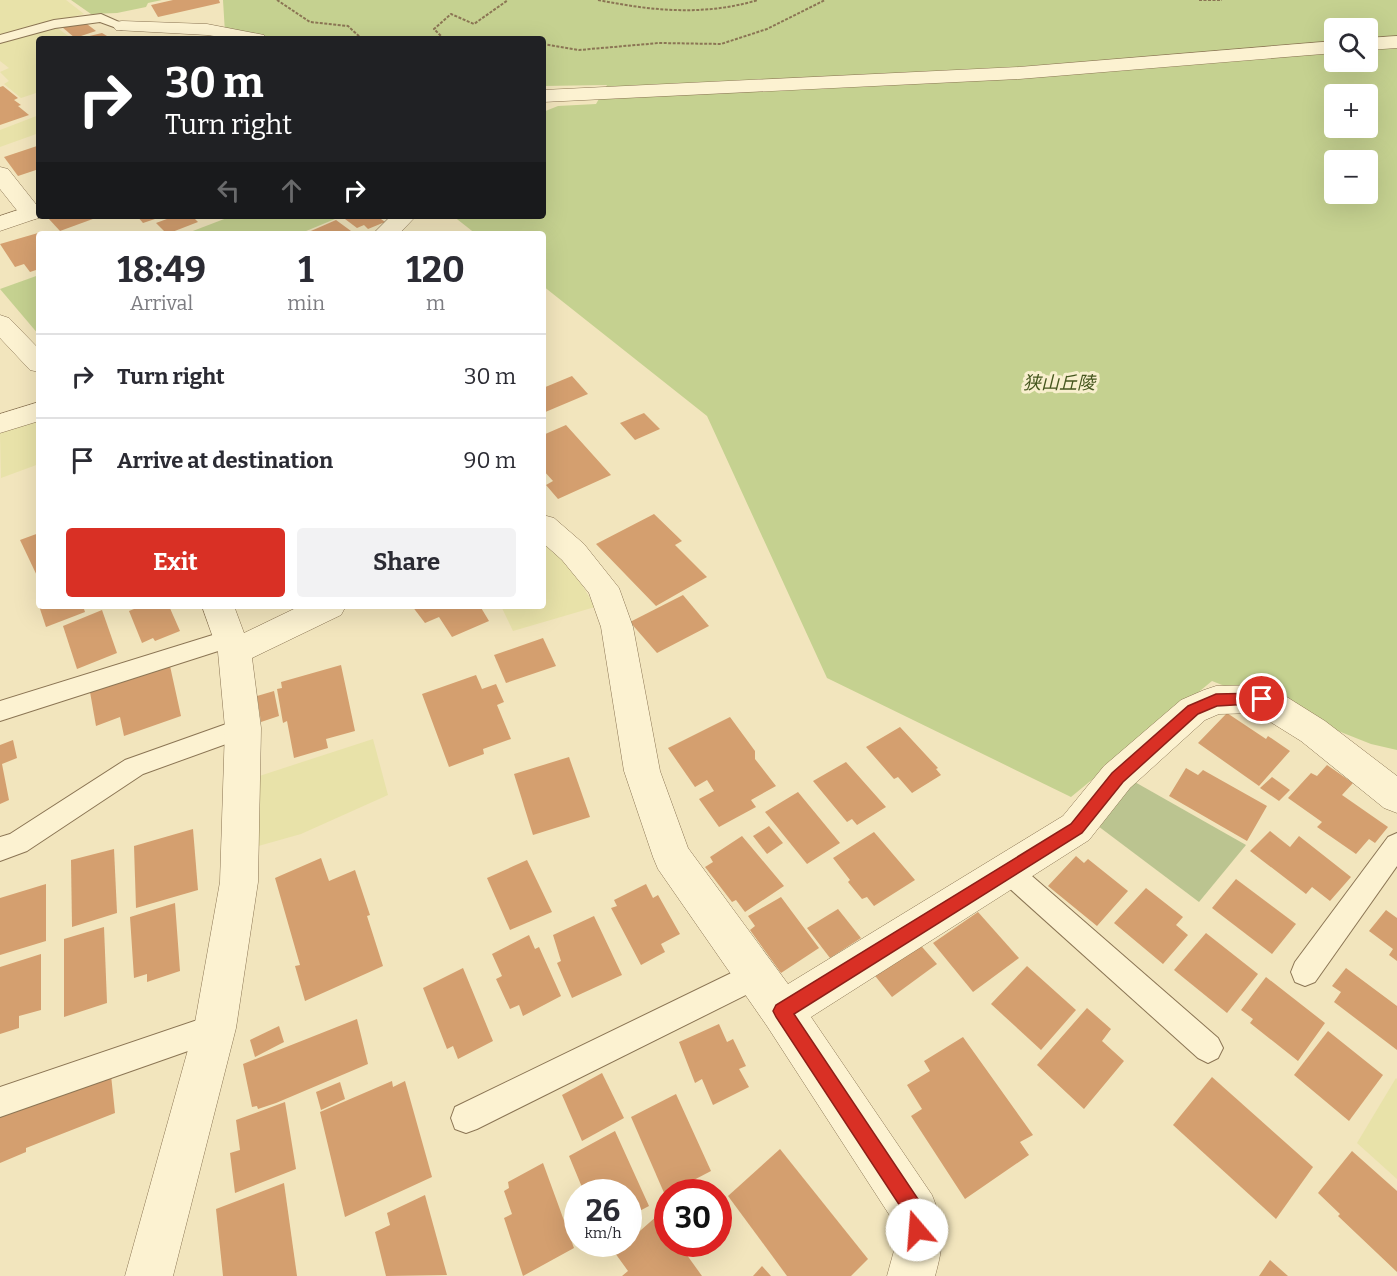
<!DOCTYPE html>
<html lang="en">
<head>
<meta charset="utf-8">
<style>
  :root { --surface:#fff; --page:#f2f2f3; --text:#2b2b33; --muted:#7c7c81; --line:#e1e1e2; --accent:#d93025 }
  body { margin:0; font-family:Bitter,"Noto Sans JP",serif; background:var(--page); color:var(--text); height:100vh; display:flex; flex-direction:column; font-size:22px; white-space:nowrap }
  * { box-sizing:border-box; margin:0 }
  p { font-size:20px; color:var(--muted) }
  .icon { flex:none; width:33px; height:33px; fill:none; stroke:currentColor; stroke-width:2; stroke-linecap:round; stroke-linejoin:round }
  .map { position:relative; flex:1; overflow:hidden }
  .side { position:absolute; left:36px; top:231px; width:510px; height:378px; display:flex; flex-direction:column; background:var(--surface); border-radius:6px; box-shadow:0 6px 24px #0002 }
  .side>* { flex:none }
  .hud { position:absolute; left:36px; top:36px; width:510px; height:183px; border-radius:6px; box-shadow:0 6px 24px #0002; background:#202124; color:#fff; overflow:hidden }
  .fabs { position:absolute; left:1324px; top:18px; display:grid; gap:12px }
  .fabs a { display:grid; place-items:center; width:54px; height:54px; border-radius:6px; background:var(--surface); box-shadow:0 6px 24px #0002; font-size:30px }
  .speed { position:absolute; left:564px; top:1179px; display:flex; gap:12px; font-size:30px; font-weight:700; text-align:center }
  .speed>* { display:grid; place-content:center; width:78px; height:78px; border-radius:50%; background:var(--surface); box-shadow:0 6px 24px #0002; line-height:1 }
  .speed small { font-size:15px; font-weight:400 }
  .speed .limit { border:9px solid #d22; background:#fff; color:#111 }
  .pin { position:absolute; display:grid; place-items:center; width:51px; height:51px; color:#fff; margin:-26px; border:3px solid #fff; border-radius:50%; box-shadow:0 2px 6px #0007 }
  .me { position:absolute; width:66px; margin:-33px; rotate:342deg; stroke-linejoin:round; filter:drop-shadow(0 0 4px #0008) }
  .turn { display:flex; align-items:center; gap:21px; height:126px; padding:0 30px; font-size:27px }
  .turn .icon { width:78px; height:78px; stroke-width:2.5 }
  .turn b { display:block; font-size:42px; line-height:51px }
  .lanes { display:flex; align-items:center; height:57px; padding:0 30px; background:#0003; justify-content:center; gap:30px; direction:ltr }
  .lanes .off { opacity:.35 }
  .eta { display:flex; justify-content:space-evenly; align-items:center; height:102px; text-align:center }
  .eta b { font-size:36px; font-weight:700; line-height:42px }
  .primary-button { display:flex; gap:12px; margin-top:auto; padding:12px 30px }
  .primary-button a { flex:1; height:69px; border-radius:6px; background:var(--accent); color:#fff; font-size:24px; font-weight:700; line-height:69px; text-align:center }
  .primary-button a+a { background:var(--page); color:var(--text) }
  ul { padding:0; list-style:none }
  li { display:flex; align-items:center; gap:18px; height:84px; padding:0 30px; border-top:2px solid var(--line) }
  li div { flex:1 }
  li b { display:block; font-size:22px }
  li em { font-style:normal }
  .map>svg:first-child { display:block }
</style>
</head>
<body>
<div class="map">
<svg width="1397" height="1276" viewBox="0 0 1397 1276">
  <rect width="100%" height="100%" fill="#f2e5bd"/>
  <g fill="#e8e2a9">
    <path d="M0 0H66L84 14 0 36Z"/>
    <path d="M55 26 72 39H39V92L21 98 4 84 9 81 0 72 9 68 0 61V41Z"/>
    <path d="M39 115V133L0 147V130Z"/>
    <path d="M39 420V464L1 478 0 432Z"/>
    <path d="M543 541 573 569 595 607 513 631 501 606H543Z"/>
    <path d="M373 739 388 795 301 834 251 848 253 778Z"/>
    <path d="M1396 1078 1397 1079V1179L1357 1143Z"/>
  </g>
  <g fill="#c5d190" fill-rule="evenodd">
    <path d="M71 0H162L148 3 146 7 117 13 91 14Z"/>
    <path d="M223 0H1397V750L1371 744 1212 681 1071 797 827 678 707 416 543 286V234H476L453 216H543V112L558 106 596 104 607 85 543 86V39H247L225 33ZM1335 28H1368V62H1335ZM1335 94H1368V128H1335ZM1335 160H1368V194H1335Z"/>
    <path d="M232 216H334L335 219 299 234H185Z"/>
    <path d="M39 275V335L0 289Z"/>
  </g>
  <path fill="#bbc490" d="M1126 777 1246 845 1199 902 1094 823Z"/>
  <g fill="#d49f6f">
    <path d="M173 0H219L220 3 158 17 151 5Z"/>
    <path d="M83 21 96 31 75 38 62 27Z"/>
    <path d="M102 33 112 39H82L81 38Z"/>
    <path d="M3 86 18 98 14 100 21 105 18 106 29 115 0 125V87Z"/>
    <path d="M37 146 39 147V169L18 176 4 157Z"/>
    <path d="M55 216H101L60 231 48 218Z"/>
    <path d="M137 216H164L143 223Z"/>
    <path d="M175 216H192L198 222 167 234 156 223Z"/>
    <path d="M341 216H377L385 222 368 229 364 225 357 228Z"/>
    <path d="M336 220 351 231 345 234H304Z"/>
    <path d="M38 233 39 269 30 272 24 264 15 267 0 244Z"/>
    <path d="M572 376 588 394 543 413V388Z"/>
    <path d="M644 413 660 429 635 440 620 423Z"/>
    <path d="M566 425 611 475 558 499 546 485 553 481 543 470V435Z"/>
    <path d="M654 514 682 541 675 545 707 577 656 606 596 544Z"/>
    <path d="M39 533V580L20 540Z"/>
    <path d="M683 595 709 626 657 653 630 622Z"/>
    <path d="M39 606H83L85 612 46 627Z"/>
    <path d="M133 606H169L180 631 155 641 153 638 142 643 129 611 134 609Z"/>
    <path d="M412 606H454L455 608 480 606 489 621 452 637 439 617 425 623Z"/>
    <path d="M102 610 117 653 77 669 63 626Z"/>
    <path d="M543 638 556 666 506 683 494 655Z"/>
    <path d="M341 665 355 731 326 739 328 748 294 758 287 721 283 723 277 689 282 688 281 682Z"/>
    <path d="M170 666 181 716 124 736 120 717 96 726 90 692Z"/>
    <path d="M476 675 482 689 496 684 504 702 497 705 511 739 483 749 484 754 449 767 422 694Z"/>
    <path d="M274 691 279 716 261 722 257 696Z"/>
    <path d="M1227 713 1266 739 1268 736 1290 751 1259 786 1198 743Z"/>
    <path d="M730 717 755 751V759L776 786 751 800 756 807 719 827 699 799 714 791 707 780 695 787 668 748Z"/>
    <path d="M900 727 938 768 936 769 941 775 912 793 898 777 894 779 866 747Z"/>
    <path d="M13 740 17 758 2 764 9 800 0 804V745Z"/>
    <path d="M569 757 590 817 533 835 514 774Z"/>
    <path d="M846 762 886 807 857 825 852 819 847 822 813 781Z"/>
    <path d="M1327 765 1353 783 1342 795 1388 827 1375 843 1369 839 1356 854 1317 827 1322 822 1288 798 1311 773 1317 776Z"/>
    <path d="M1186 768 1198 775 1203 770 1267 806 1247 841 1169 796Z"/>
    <path d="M1272 777 1290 790 1279 801 1260 788Z"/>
    <path d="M798 792 840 843 807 864 765 812Z"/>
    <path d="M769 826 783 843 767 854 753 836Z"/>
    <path d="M193 829 198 890 136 908 134 846Z"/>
    <path d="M1270 831 1290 847 1299 836 1351 877 1330 901 1312 887 1306 894 1250 851Z"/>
    <path d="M874 832 915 880 874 906 867 897 862 899 848 882 850 880 833 858Z"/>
    <path d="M742 836 784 886 745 912 736 900 732 902 705 867 713 862 710 857Z"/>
    <path d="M114 849 117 913 72 927 71 860Z"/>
    <path d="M1076 856 1084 863 1088 859 1128 891 1097 926 1048 886Z"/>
    <path d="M321 858 329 881 355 870 370 915 367 916 383 966 305 1001 295 966 300 965 275 878Z"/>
    <path d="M527 860 552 912 510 930 487 878Z"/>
    <path d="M1236 879 1296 924 1272 954 1212 908Z"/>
    <path d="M46 884V941L0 955V898Z"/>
    <path d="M646 884 653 898 658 895 680 934 661 944 665 952 641 965 611 908 617 906 614 900Z"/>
    <path d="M1146 888 1183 917 1176 925 1188 935 1163 964 1114 923Z"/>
    <path d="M781 897 819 948 781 973 750 930 755 926 748 916Z"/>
    <path d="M175 903 180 971 147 982V974L134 978 130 917Z"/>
    <path d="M838 909 861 938 830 958 807 928Z"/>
    <path d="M1386 910 1397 918V961L1389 955 1393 949 1369 931Z"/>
    <path d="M978 912 1019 958 973 992 933 943Z"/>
    <path d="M594 916 622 975 572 998 557 963 561 961 553 935Z"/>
    <path d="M104 927 107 1003 64 1017V939Z"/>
    <path d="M1206 933 1258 974 1227 1013 1174 970Z"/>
    <path d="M529 935 535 949 539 947 561 996 523 1016 519 1005 510 1009 496 979 502 976 492 954Z"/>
    <path d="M916 940 937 964 892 997 872 972Z"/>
    <path d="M41 954V1010L19 1016V1028L0 1034V967Z"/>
    <path d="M1027 966 1076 1010 1041 1050 991 1004Z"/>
    <path d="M463 968 493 1041 458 1059 453 1046 447 1049 423 988Z"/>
    <path d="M1346 968 1397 1006V1050L1334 1002 1341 992 1332 986Z"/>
    <path d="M1266 977 1325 1023 1298 1061 1250 1023 1253 1019 1241 1010Z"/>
    <path d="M1087 1008 1111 1029 1102 1041 1124 1061 1084 1109 1037 1065Z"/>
    <path d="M357 1019 368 1064 276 1103 258 1109 257 1106 252 1107 243 1064Z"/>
    <path d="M719 1024 727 1042 733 1039 746 1066 739 1069 749 1087 713 1105 702 1079 695 1083 679 1042Z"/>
    <path d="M279 1026 284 1042 255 1057 250 1040Z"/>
    <path d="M1328 1031 1383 1075 1349 1121 1294 1075Z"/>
    <path d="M963 1037 1033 1135 1020 1142 1029 1155 965 1199 911 1116 922 1109 907 1085 930 1071 924 1061Z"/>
    <path d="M602 1073 624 1118 582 1141 562 1095Z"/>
    <path d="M111 1075 115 1113 26 1148V1152L0 1163V1109Z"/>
    <path d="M1212 1077 1313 1167 1276 1219 1173 1125Z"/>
    <path d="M392 1081 393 1087 405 1081 432 1177 345 1217 320 1112Z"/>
    <path d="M340 1082 345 1099 321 1110 316 1092Z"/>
    <path d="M676 1094 711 1171 665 1195 631 1117Z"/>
    <path d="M285 1102 296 1169 235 1193 230 1153 240 1150 236 1120Z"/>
    <path d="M615 1131 649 1206 628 1217V1192H584L569 1156Z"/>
    <path d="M780 1149 868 1259 851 1276H787L728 1196Z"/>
    <path d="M1352 1151 1397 1191V1272L1338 1216 1340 1214 1318 1193Z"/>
    <path d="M543 1163 574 1248 523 1276 504 1218 512 1214 504 1191 509 1188 508 1182Z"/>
    <path d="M284 1183 297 1276H223L216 1209Z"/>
    <path d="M425 1195 447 1275 386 1276 375 1232 390 1225 387 1213Z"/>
    <path d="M658 1215 668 1227V1244H679L702 1276H622L628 1271 615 1253Z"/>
    <path d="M1270 1260 1288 1276H1259Z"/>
    <path d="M762 1266 771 1276H753Z"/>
  </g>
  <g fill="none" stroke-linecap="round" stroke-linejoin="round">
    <defs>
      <g id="service">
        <path d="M101 14 128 26 122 30 100 22 55 28 0 43V35L54 20Z"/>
        <path d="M232 629 240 632 243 638 240 644 0 721V701Z"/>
        <path d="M243 718 251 721 255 728 251 735 143 774 27 851 0 861V837L10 834 125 760Z"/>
        <path d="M1397 833V866L1315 982 1305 986 1295 982 1291 972 1295 962 1388 837Z"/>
        <path d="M1008 859 1017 863 1218 1038 1223 1048 1218 1058 1208 1063 1198 1058 999 879 995 871 999 863Z"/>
        <path d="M756 961 766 965 770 975 766 985 477 1129 466 1133 455 1129 451 1118 455 1107Z"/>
        <path d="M215 1014 225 1018 229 1028 225 1038 0 1117V1087Z"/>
      </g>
      <g id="minor">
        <path d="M122 21 207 24 264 35 266 39H235L207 35 116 30 113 26 116 22Z"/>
        <path d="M0 167 8 169 39 208V218L31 220 23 218 0 189Z"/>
        <path d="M391 216H416L399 234H373Z"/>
        <path d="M0 315 9 318 39 349V372L30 370 0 338Z"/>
        <path d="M39 402V421L0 433V414Z"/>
        <path d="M543 515 554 518 584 544 619 588 633 627 660 771 688 848 788 984 1063 816 1104 766 1181 700 1204 690 1216 686 1262 685 1274 689 1325 721 1397 776V813L1384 808 1301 741 1256 713 1219 714 1205 720 1130 788 1089 840 811 1017 932 1195C945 1227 944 1244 935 1276H887L895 1247 892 1219 767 1026 658 869 653 857 624 771 601 627 589 593 562 560 543 543Z"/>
        <path d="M202 606H234L244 633 300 606H346L341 615 252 658 261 728 258 882 236 1028 173 1276H125L194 1028 220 882 225 728 218 652Z"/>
      </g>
      <g id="tertiary">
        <path d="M1397 36V48L1368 50V38Z"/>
        <path d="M1335 41V53L1019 79 543 102V90L1019 67Z"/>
        <path d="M39 203V216H44L0 231V216Z"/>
      </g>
    </defs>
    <use href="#service" stroke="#8b7554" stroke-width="2"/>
    <use href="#minor" stroke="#8b7554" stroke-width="1"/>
    <use href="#tertiary" stroke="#8b7554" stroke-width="1"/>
    <g stroke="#8b7554" stroke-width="2" stroke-dasharray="3 1.5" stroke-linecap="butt">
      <path d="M277 0 310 22 348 26 362 39"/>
      <path d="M598 0C653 11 704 16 758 0"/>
      <path d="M1199 0H1222"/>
      <path d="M444 39 434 29 451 14 474 24 508 0"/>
      <path d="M543 44 579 50 659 43 721 44 767 29 825 0"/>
    </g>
    <use href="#service" fill="#fcf2d1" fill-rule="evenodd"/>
    <use href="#minor" fill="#fcf2d1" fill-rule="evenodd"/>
    <use href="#tertiary" fill="#fcf2d1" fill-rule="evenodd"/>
  </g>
  <path fill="#d93025" stroke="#8d1f18" stroke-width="1.5" d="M1262 693 1267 695 1270 699 1267 703 1217 706 1198 714 1123 782 1082 833 794 1014 922 1205 927 1230 924 1237 917 1240 910 1237 906 1215 776 1017 773 1011 776 1005 1071 824 1112 773 1188 706 1216 694Z"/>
  <g text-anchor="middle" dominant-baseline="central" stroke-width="6" stroke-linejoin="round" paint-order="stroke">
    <g font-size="18" font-style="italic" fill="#46571f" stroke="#f8efcd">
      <text x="1059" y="383">狭山丘陵</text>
    </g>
  </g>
</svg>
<div class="fabs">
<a><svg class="icon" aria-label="search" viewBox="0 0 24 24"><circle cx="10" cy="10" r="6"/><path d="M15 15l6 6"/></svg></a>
<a>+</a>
<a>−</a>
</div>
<div class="speed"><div>26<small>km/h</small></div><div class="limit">30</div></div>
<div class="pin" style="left:1262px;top:699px;background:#d93025"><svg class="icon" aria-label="arrive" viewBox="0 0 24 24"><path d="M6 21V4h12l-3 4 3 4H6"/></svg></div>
<svg class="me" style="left:917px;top:1230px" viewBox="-20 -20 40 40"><circle r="19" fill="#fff"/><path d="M0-13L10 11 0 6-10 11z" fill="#d93025"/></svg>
<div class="hud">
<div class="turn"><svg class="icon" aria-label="right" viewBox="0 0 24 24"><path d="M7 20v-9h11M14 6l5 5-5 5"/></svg><div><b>30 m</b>Turn right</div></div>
<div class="lanes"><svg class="icon off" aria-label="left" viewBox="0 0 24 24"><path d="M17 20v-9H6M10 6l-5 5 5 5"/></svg><svg class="icon off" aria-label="ahead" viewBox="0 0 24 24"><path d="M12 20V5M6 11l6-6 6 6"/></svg><svg class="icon" aria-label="right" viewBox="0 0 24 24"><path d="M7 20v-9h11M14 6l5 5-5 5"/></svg></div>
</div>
<section class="side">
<div class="eta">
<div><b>18:49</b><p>Arrival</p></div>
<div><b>1</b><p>min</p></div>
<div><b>120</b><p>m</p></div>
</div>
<ul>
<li><svg class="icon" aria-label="right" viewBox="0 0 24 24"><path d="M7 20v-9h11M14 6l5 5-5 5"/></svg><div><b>Turn right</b></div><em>30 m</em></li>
<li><svg class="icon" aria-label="arrive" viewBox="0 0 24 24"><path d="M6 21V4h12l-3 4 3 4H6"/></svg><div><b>Arrive at destination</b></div><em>90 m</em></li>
</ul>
<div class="primary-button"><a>Exit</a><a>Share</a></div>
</section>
</div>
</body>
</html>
